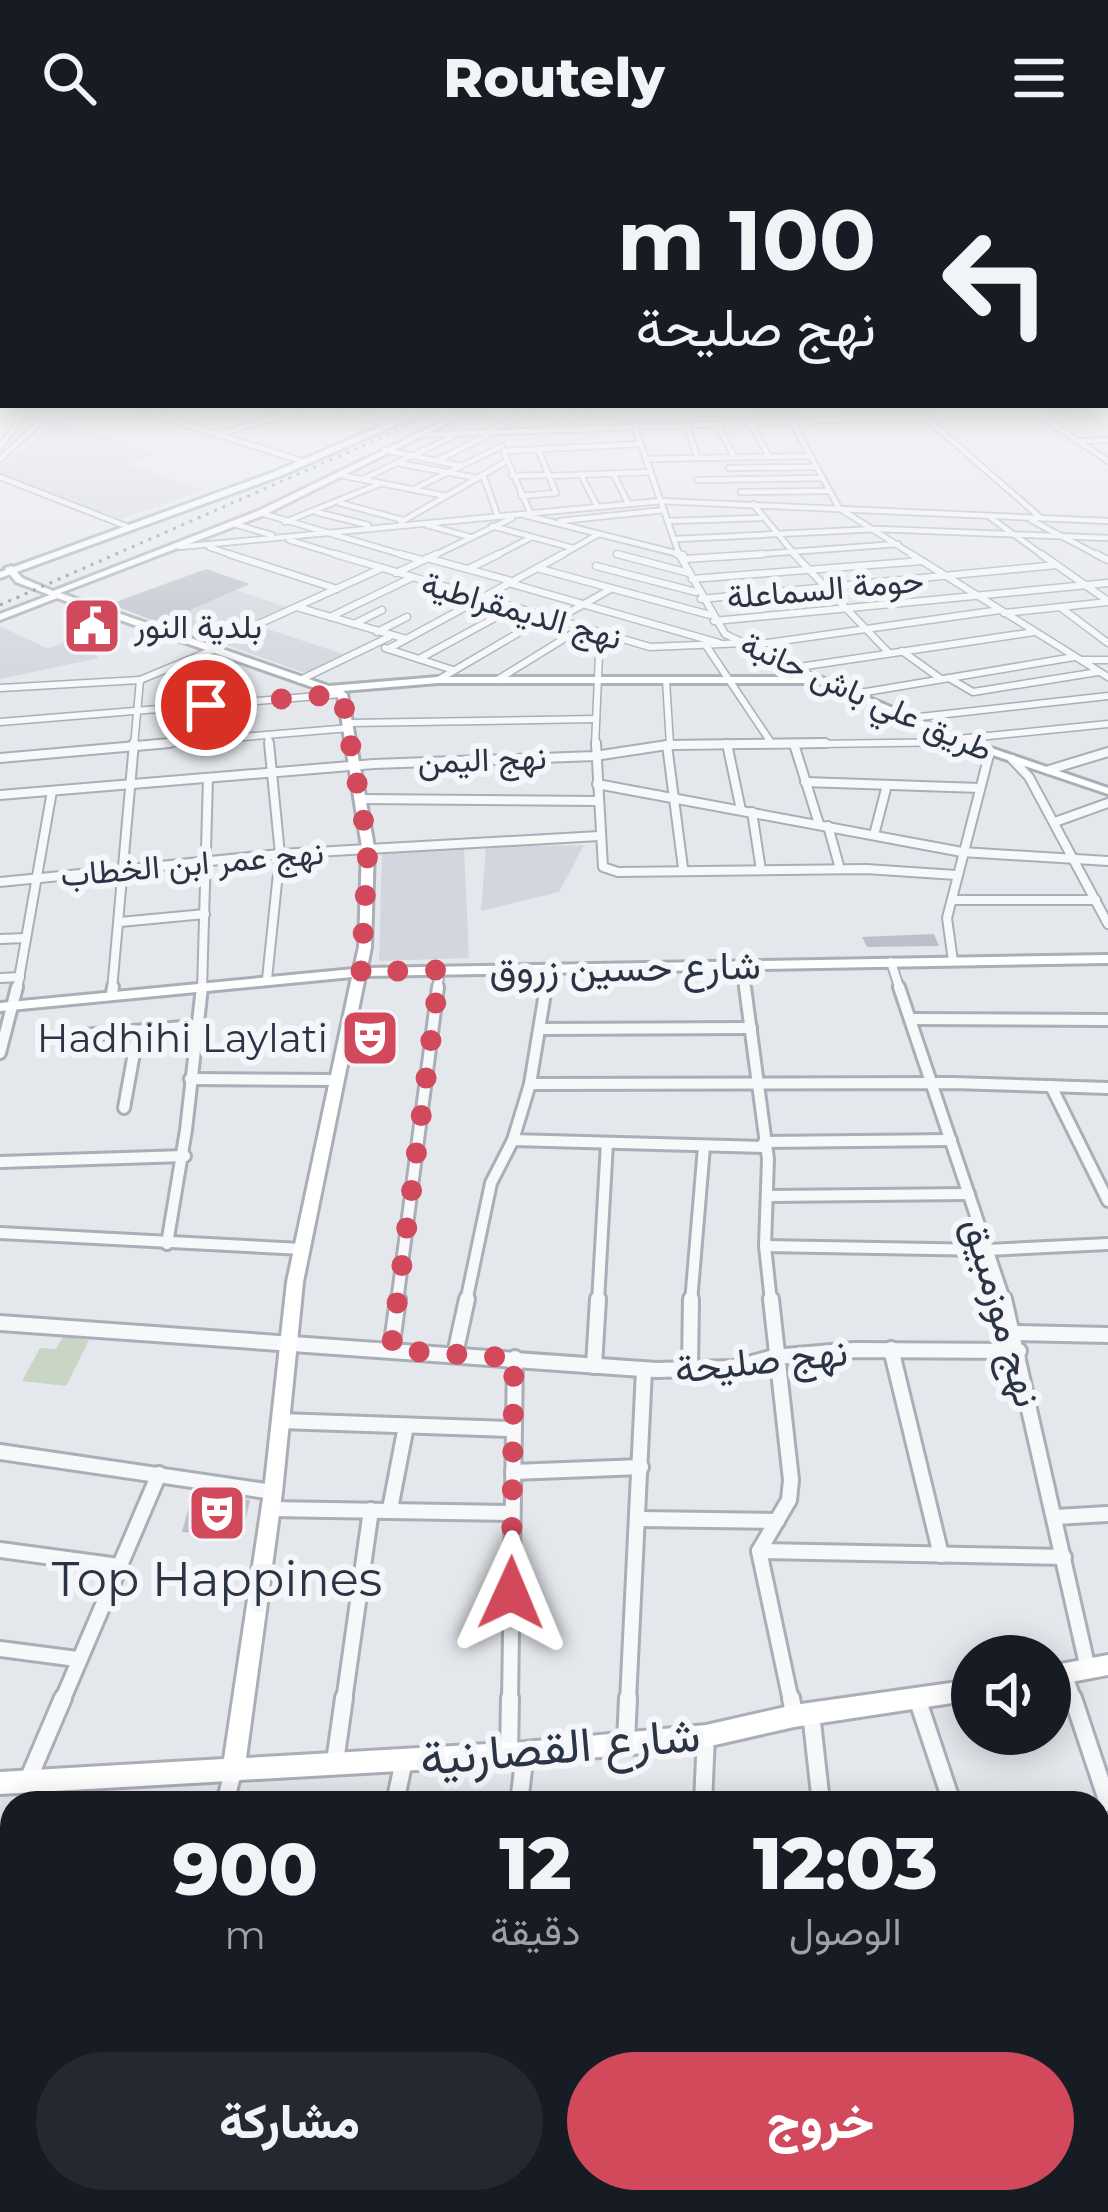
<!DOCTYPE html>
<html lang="ar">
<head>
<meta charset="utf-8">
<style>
  :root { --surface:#171b24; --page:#242831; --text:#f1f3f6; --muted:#9ea1a6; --accent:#d1495b }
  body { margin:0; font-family:Montserrat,Vazirmatn,sans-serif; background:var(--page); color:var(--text); direction:rtl; height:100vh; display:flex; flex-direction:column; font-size:45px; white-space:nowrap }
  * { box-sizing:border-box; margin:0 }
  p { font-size:39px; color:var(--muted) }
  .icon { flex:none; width:66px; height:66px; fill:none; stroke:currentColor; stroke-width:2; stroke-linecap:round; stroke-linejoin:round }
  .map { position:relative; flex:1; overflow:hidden; direction:ltr }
  .sheet { position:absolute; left:0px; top:1635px; width:1110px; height:423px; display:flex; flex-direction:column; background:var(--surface); border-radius:36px 36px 0 0; box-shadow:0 6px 30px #0003; direction:rtl }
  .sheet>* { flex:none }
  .guide { position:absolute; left:0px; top:0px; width:1110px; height:252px; box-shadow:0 6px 30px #0003; direction:rtl; background:#171b24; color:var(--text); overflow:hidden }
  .controls { position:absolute; left:951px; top:1479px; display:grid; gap:24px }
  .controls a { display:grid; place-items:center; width:120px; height:120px; border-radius:50%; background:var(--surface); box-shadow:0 6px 30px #0003; font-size:60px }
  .pin { position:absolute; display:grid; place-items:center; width:102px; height:102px; color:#fff; margin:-51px; border:6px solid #fff; border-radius:50%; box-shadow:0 3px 12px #0007 }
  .me { position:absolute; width:132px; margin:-66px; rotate:1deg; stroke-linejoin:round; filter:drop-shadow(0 0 9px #0008) }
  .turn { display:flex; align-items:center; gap:42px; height:252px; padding:0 36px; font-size:54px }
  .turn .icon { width:156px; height:156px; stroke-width:2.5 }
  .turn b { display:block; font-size:84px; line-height:102px }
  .eta { display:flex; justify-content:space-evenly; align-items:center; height:204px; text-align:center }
  .eta b { font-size:72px; font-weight:800; line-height:84px }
  .button { display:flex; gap:24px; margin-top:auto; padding:24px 36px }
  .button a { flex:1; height:138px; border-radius:72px; background:var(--accent); color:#fff; font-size:48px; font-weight:800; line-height:138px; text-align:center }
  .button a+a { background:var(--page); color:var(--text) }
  header { display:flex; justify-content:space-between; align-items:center; height:156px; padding:0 36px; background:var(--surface); font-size:54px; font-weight:800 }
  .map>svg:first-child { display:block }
</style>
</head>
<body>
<header><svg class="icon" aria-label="menu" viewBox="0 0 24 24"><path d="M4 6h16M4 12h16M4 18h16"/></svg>Routely<svg class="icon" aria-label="search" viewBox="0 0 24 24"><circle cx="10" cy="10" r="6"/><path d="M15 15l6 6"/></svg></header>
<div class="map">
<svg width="1108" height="2056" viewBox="0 0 1108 2056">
  <rect width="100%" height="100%" fill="#e4e7ec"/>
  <g fill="#d2d6de">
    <path d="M52 264 157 298 129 308 203 334 121 363 0 317V310L38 283Z"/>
    <path d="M236 434 286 451 213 483 161 467Z"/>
    <path d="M0 470 48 493 70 483 99 502 0 523Z"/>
    <path d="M264 472 343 498 305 517 227 489Z"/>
    <path d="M584 689 559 736 481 755 486 691Z"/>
    <path d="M464 692 469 802 379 805 382 696Z"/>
  </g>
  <path fill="#c9d6c5" d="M63 1181 89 1184 66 1230 22 1225 40 1192 56 1193Z"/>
  <g fill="#bbc0ca">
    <path d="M206 413 250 428 160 467 110 448Z"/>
    <path d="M934 778 939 790 867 791 862 781Z"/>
    <path d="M363 854 391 856 383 889 356 888Z"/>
    <path d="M193 1336 250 1344 242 1379 182 1376Z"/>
  </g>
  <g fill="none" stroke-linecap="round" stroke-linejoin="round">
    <defs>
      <g id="street-far5">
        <path d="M130 251 305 306"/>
        <path d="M328 251 391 269"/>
        <path d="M628 251 680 401"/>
        <path d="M471 253 514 261"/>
        <path d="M1036 257 1108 305"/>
        <path d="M0 259 28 253"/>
        <path d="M631 259 793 256"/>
        <path d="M926 262 1041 362"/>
        <path d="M792 266 839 352 916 401"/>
        <path d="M751 268 769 300"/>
        <path d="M718 269 734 301"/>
        <path d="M686 270 698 302"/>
        <path d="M551 274 596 251"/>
        <path d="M220 278 312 251"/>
        <path d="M482 278 539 251"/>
        <path d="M418 279 1108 254"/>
        <path d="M1082 285 1108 284"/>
        <path d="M0 291 28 251"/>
        <path d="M384 294 461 310"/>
        <path d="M504 295 641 288"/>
        <path d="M505 299 530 356"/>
        <path d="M0 303 37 269 42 251"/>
        <path d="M647 303 811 300"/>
        <path d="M436 305 487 280"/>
        <path d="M398 307 477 322"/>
        <path d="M729 312 817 311"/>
        <path d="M613 317 628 347"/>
        <path d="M340 319 446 340"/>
        <path d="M483 319 497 358"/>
        <path d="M581 319 597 350"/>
        <path d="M512 320 548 319"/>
        <path d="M549 320 651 316"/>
        <path d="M0 321 131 372"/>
        <path d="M363 323 454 280"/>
        <path d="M697 324 823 322"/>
        <path d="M414 333 502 290"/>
        <path d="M741 336 828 335"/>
        <path d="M521 340 556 337 538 293"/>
        <path d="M340 347 403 364"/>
        <path d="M753 348 797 401"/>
        <path d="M316 356 368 369"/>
        <path d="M261 357 410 401"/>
        <path d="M524 359 683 399"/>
        <path d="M991 362 1045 401"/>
        <path d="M1031 364 1101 401"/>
        <path d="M560 365 664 354"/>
        <path d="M669 365 762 362"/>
        <path d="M285 366 382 327"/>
        <path d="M401 366 507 305"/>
        <path d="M234 368 272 379"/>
        <path d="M427 369 470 381"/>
        <path d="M492 370 573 392"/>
        <path d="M677 383 877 373 1108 382"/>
        <path d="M289 384 345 401"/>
        <path d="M180 391 660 345 1108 365"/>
        <path d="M209 391 238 401"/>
        <path d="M617 398 627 401"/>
        <path d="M431 401 512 362"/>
        <path d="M493 401 532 381"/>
        <path d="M558 401 597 379"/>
        <path d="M720 401 898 388"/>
      </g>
      <g id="street-far4">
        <path d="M229 398 337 433"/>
        <path d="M335 398 650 491 745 487"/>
        <path d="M400 398 422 404"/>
        <path d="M617 398 689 417"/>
        <path d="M677 398 683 399"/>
        <path d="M679 398 725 478 820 524"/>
        <path d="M794 398 889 497"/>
        <path d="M911 398 1108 521"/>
        <path d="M1041 398 1108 445"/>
        <path d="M1096 398 1108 404"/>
        <path d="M427 402 511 425"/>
        <path d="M685 403 763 398"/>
        <path d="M596 410 696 436"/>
        <path d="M537 412 710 459"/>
        <path d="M468 413 499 398"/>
        <path d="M396 417 437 398"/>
        <path d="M692 423 922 405"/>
        <path d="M509 427 719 487"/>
        <path d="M701 443 1057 409"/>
        <path d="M297 451 406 483"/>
        <path d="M1060 451 1108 487"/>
        <path d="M1004 457 1108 446"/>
        <path d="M330 461 411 422"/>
        <path d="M557 463 611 433"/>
        <path d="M714 465 1108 427"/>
        <path d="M354 468 382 454"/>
        <path d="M377 476 407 461"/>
        <path d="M753 489 1000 454"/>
        <path d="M208 491 380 413"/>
        <path d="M707 491 772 588"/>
        <path d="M385 492 453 514"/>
        <path d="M388 493 563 398"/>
        <path d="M902 495 941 523"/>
        <path d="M419 503 515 451"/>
        <path d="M1083 504H1108"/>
        <path d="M799 511 1034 476"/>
        <path d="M949 522 973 536 1098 516"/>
        <path d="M300 524 389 481"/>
        <path d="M438 524 547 460"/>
        <path d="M497 524 583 471"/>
        <path d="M666 524 670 589"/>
        <path d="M0 532 140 524"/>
        <path d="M854 538 1074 501"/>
        <path d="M911 562 1108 540"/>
        <path d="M0 566 342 538"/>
        <path d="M350 567 596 563"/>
        <path d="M268 579 269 590"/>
        <path d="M958 583 1108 568"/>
        <path d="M134 590 140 524 215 493"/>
        <path d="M135 590 350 572"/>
        <path d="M595 590 600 476"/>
        <path d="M658 590 964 586"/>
      </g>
      <g id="street-far3">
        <path d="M596 587 603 711 618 716 866 713 956 719"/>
        <path d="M727 588 741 654"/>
        <path d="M794 588 819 668"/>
        <path d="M667 589 683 712"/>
        <path d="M0 602 170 587"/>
        <path d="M1012 603 1029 621 1108 768"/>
        <path d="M1049 614 1108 596"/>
        <path d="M805 626 980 632"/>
        <path d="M597 628 962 696 1108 705"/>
        <path d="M0 639 374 608 595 600 667 589 825 587"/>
        <path d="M362 643 597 645"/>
        <path d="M752 656 761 714"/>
        <path d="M1055 666 1108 647"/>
        <path d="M828 670 840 713"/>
        <path d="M874 679 887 629"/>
        <path d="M0 726 280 698 599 680"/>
        <path d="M952 744H1096"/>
        <path d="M120 766 205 758"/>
        <path d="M0 783 26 782"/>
        <path d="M953 805 947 762 990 595"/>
        <path d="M891 806 900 834"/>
        <path d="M742 809 745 834"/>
        <path d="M0 822 20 821"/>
        <path d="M267 823 280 698 269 587"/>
        <path d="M17 834 52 635"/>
        <path d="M112 834 134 587"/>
        <path d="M202 834 208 622"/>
        <path d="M437 834 440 814"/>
        <path d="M546 834 549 814"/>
      </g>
      <g id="street-far2">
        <path d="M546 831 530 928 513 984 765 991"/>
        <path d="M745 831 768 1003 765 1090 771 1146"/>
        <path d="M899 831 1005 1146"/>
        <path d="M112 837 113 831"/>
        <path d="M911 863 1108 864"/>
        <path d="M541 873 751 872"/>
        <path d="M71 880 196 870"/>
        <path d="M0 897 17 831"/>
        <path d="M190 923 335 924"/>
        <path d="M530 928 953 927 1108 932"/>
        <path d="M1051 930 1108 1045"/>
        <path d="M124 952 138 875"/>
        <path d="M764 986 951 984"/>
        <path d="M0 1006 185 1000"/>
        <path d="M770 1040 969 1038"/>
        <path d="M0 1077 302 1093"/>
        <path d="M167 1088 186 974 202 831"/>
        <path d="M765 1090 988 1094 1108 1088"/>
        <path d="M397 1146 438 831"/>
        <path d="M466 1146 491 1027 513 984"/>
        <path d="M598 1146 607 987"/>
        <path d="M691 1146 704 991"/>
      </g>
      <g id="street-far1">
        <path d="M771 1143 791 1324 789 1344 759 1395 791 1545"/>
        <path d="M1004 1143 1088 1513"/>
        <path d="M0 1167 656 1214 734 1212 774 1201 855 1194 1019 1195"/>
        <path d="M1015 1177 1108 1179"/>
        <path d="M891 1193 941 1399"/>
        <path d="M391 1194 398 1143"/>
        <path d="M455 1198 467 1143"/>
        <path d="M594 1210 598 1143"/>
        <path d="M690 1214 691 1143"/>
        <path d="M281 1265 513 1273"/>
        <path d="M0 1296 273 1336"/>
        <path d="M513 1316 641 1311"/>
        <path d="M269 1353 512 1357"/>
        <path d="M390 1353 406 1270"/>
        <path d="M1056 1361 1108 1358"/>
        <path d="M639 1363 777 1365"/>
        <path d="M0 1394 119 1410"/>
        <path d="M759 1395 1064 1401"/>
        <path d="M0 1493 77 1503"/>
        <path d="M1064 1517 1074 1545"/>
        <path d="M62 1545 159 1318"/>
        <path d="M344 1545 371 1354"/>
        <path d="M510 1545 515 1202"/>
        <path d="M628 1545 644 1214"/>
      </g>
      <g id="street">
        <path d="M791 1542 794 1558"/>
        <path d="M1073 1542 1108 1647"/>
        <path d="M918 1545 952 1647"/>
        <path d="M811 1557 821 1647"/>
        <path d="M626 1586 628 1542"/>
        <path d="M509 1598 510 1542"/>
        <path d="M335 1606 344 1542"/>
        <path d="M28 1624 63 1542"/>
        <path d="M225 1647 233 1616"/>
        <path d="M395 1647 404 1604"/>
        <path d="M519 1647 525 1597"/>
        <path d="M703 1647 706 1580"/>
        <path d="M0 1862 12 1863"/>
        <path d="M865 2046 866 2056"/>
        <path d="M1085 2046 1089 2056"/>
        <path d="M108 2056 111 2046"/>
        <path d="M284 2056 285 2046"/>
        <path d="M469 2056 470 2046"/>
        <path d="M684 2056 685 2046"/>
      </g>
      <g id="secondary">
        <path d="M473 251H480L264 359 60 437 329 530 438 521H820L968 584 1108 632V638L960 588 819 527H438L342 535 347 538 374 691 371 791 367 812 1108 799V807L365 820 303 1126 282 1336 246 1602 525 1586 706 1569 794 1549 972 1524V1544L794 1571 706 1591 525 1608 240 1624 233 1627 228 1625 0 1638V1616L224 1603 264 1336 287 1126 352 821 0 855V847L354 813 359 791 362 691 338 540 57 442 0 464V458L50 439 16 426 5 412 12 410 22 422 53 435 258 355Z"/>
        <path d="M1108 1499V1519L1050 1530V1510Z"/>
      </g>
      <path id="primary" d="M426 251H436L280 320 0 422V416L274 316Z"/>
    </defs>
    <use href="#street-far5" stroke="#a9aeb7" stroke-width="8"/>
    <use href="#street-far4" stroke="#a9aeb7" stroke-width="9"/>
    <use href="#street-far3" stroke="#a9aeb7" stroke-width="12"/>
    <use href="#street-far2" stroke="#a9aeb7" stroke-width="16"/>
    <use href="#street-far1" stroke="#a9aeb7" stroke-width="20"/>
    <use href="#street" stroke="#a9aeb7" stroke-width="22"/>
    <use href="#secondary" stroke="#a9aeb7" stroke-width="6"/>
    <use href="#primary" stroke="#a3abb8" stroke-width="6"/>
    <use href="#street-far5" stroke="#f7f8fa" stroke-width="4.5"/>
    <use href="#street-far4" stroke="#f7f8fa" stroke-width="6"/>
    <use href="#street-far3" stroke="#f7f8fa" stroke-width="8"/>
    <use href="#street-far2" stroke="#f7f8fa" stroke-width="10"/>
    <use href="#street-far1" stroke="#f7f8fa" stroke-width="14"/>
    <use href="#street" stroke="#f7f8fa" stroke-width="16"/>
    <use href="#secondary" fill="#fff" fill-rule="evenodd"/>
    <use href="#primary" fill="#fff" fill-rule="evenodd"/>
    <path stroke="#7d8696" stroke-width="3" stroke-dasharray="3 6" stroke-linecap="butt" d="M0 449 451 251"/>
  </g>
  <linearGradient id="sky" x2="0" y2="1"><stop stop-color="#8bb4dd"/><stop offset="0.47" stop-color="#f3f4f6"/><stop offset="1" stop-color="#f3f4f6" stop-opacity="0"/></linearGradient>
  <rect width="1108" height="539" fill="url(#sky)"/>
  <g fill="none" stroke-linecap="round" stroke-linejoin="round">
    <path stroke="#d1495b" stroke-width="21" stroke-dasharray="0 37.8" d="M206 549 342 538 368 691 361 816 440 814 391 1194 514 1202 511 1437"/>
  </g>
  <defs>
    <symbol id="civic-square" viewBox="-11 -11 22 22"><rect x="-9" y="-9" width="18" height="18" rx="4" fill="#d1495b" stroke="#f4f6f9"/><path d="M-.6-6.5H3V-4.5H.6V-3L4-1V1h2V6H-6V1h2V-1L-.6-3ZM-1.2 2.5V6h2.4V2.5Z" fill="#fff"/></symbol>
    <symbol id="theatre-square" viewBox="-11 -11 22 22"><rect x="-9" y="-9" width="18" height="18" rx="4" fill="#d1495b" stroke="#f4f6f9"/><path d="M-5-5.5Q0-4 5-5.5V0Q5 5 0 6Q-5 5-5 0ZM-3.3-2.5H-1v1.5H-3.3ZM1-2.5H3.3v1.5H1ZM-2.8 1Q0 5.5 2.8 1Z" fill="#fff"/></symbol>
  </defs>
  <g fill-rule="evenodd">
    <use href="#civic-square" x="59" y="437" width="66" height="66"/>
    <use href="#theatre-square" x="337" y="849" width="66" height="66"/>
    <use href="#theatre-square" x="184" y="1324" width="66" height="66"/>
  </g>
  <g text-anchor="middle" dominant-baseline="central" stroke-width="12" stroke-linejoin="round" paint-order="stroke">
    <g font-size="33" fill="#2b3445" stroke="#f4f6f9">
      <text transform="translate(825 432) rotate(-5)">حومة السماعلة</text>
      <text transform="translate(522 454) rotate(16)">نهج الديمقراطية</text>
      <text transform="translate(867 540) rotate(24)">طريق علي باش حانبة</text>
      <text transform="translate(482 603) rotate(-2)">نهج اليمن</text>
      <text transform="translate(192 707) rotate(-5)">نهج عمر ابن الخطاب</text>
    </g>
    <g font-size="33" fill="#2b3445" stroke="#f4f6f9" text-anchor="start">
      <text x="134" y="470">بلدية النور</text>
    </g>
    <g font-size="39" fill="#2b3445" stroke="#f4f6f9">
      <text transform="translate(625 811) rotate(-1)">شارع حسين زروق</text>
      <text transform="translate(1003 1156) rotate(74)">نهج موزمبيق</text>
      <text transform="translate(761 1204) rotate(-6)">نهج صليحة</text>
    </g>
    <g font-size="39" fill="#2b3445" stroke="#f4f6f9" text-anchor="end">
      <text x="328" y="882">Hadhihi Laylati</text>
    </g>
    <g font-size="48" fill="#2b3445" stroke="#f4f6f9">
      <text x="217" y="1423">Top Happines</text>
    </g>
    <g font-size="48" fill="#2b3445" stroke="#f4f6f9">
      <text transform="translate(560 1590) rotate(-5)">شارع القصارنية</text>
    </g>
  </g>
</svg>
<div class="controls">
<a><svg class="icon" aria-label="sound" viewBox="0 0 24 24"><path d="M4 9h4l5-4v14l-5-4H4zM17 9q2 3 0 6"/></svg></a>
</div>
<div class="pin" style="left:206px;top:549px;background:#d93025"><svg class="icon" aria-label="arrive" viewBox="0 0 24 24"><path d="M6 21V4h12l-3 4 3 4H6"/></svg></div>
<svg class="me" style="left:511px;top:1437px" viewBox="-20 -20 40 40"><path d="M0-17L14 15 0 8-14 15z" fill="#d1495b" stroke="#fff" stroke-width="4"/></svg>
<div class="guide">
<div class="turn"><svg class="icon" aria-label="left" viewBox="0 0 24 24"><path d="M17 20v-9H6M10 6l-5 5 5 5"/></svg><div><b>100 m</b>نهج صليحة</div></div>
</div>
<section class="sheet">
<div class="eta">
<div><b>12:03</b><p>الوصول</p></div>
<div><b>12</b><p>دقيقة</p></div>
<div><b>900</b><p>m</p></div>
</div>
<div class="button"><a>خروج</a><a>مشاركة</a></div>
</section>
</div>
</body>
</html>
